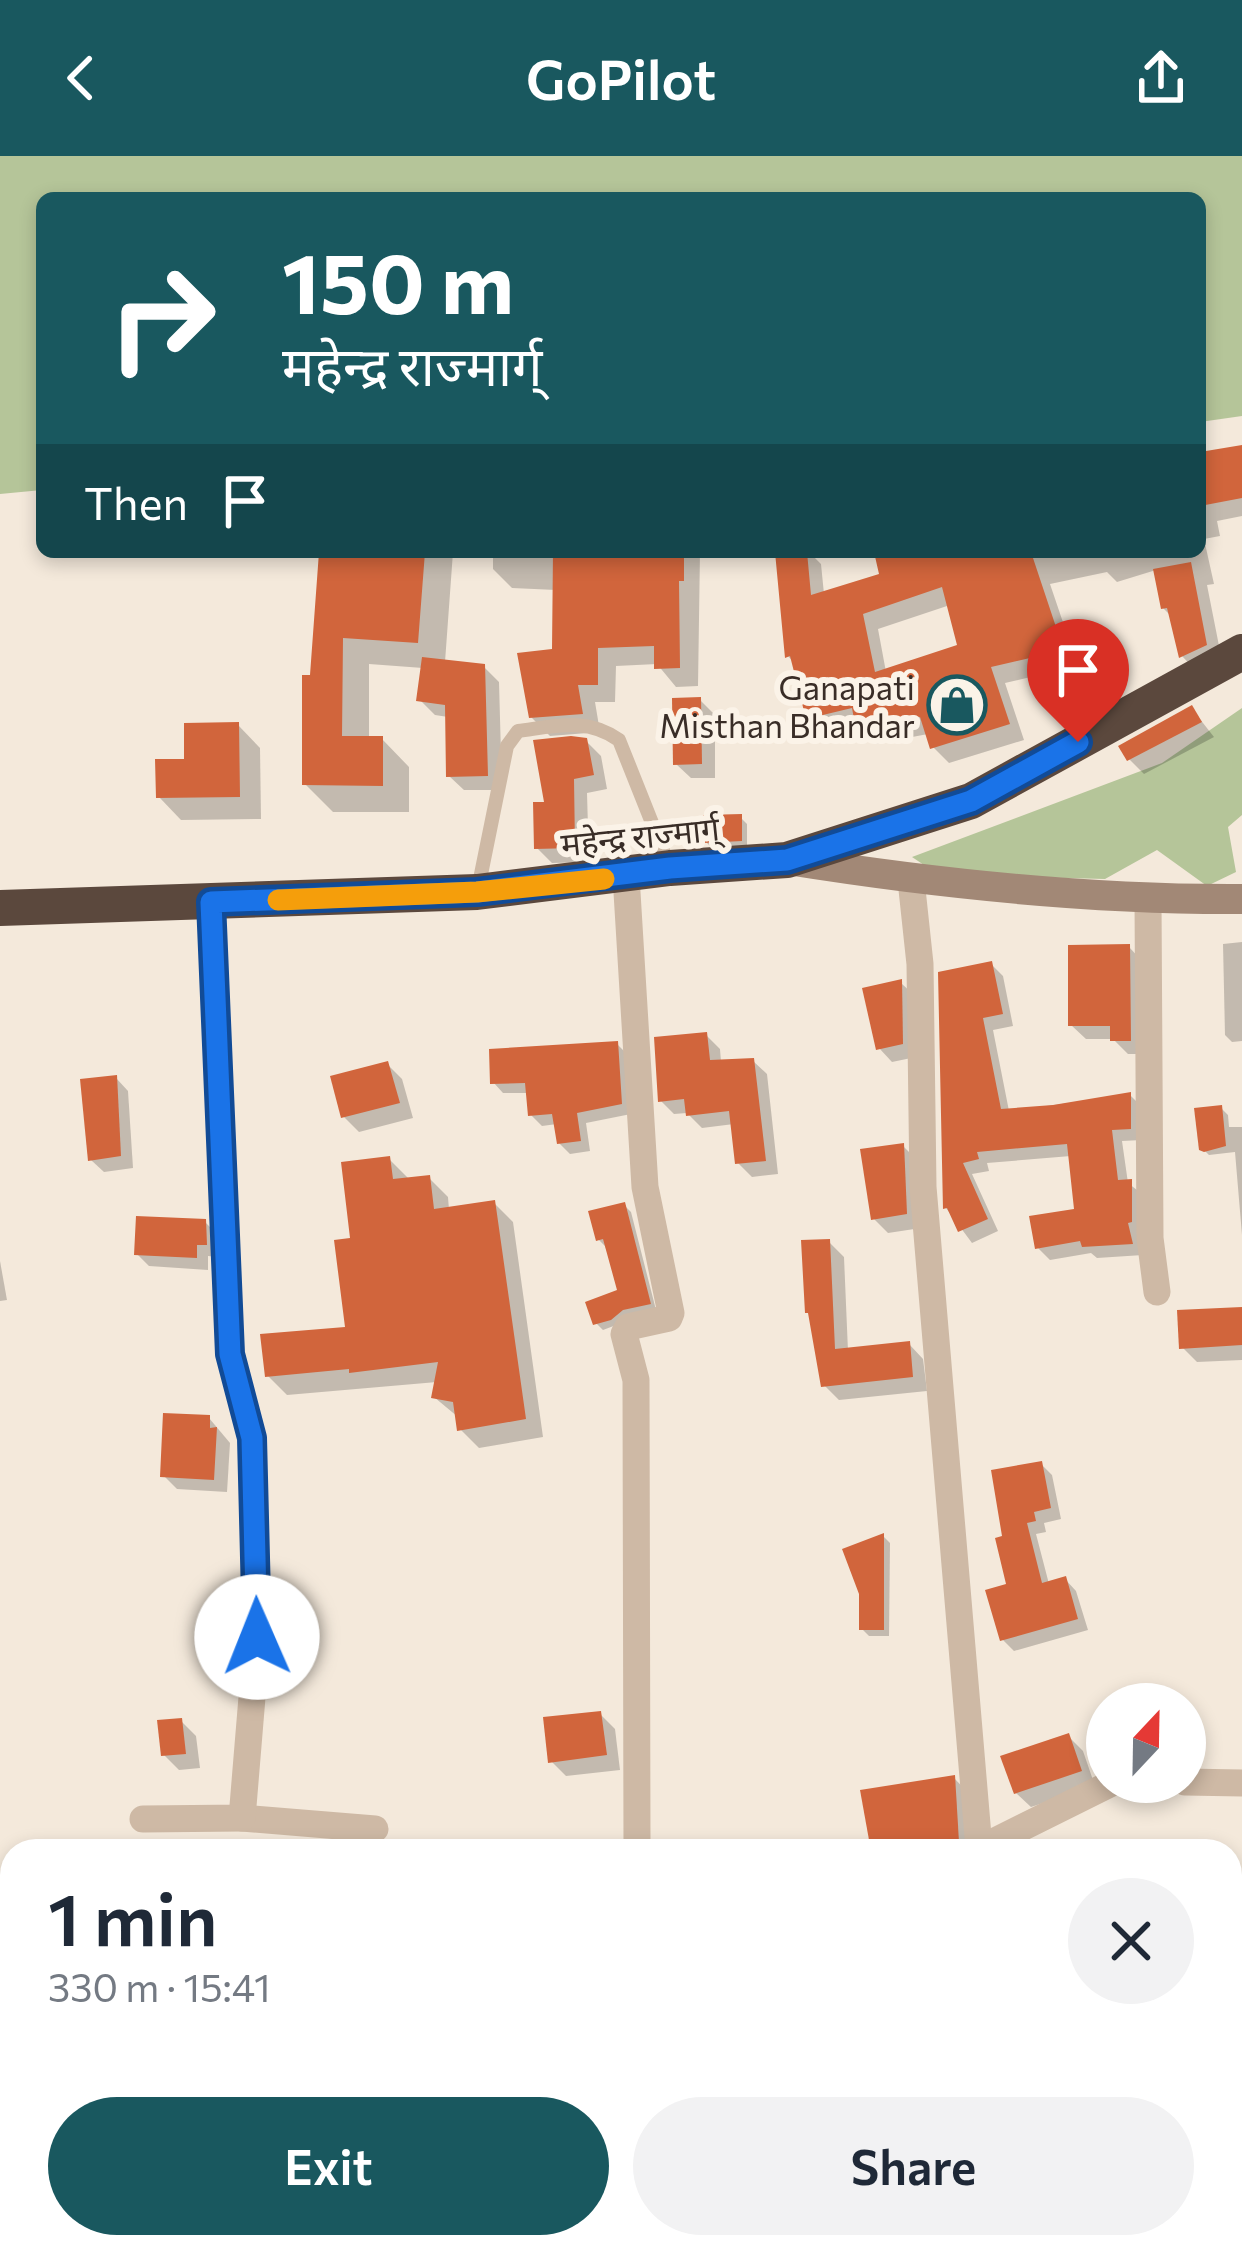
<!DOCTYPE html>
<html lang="en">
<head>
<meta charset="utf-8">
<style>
  :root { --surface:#fff; --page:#f2f2f3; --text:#1f2937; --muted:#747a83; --accent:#19585f }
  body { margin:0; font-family:Commissioner,"Noto Sans Devanagari",sans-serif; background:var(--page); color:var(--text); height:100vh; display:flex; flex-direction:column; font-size:45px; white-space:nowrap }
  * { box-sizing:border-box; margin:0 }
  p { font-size:39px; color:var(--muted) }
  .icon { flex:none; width:66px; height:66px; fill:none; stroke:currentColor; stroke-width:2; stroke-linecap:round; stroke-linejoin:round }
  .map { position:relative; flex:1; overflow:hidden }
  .sheet { position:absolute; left:0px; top:1683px; width:1242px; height:420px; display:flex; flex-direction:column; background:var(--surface); border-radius:36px 36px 0 0; box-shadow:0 6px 18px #0003 }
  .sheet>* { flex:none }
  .hud { position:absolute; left:36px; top:36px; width:1170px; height:366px; border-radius:18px; box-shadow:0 6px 18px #0003; background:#19585f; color:#fff; overflow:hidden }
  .needle { width:78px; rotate:22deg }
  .tools { position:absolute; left:1086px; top:1527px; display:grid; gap:24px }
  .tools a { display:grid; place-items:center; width:120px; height:120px; border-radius:50%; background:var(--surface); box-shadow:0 6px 18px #0003; font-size:60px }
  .pin { position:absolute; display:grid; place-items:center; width:102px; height:102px; color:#fff; margin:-123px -51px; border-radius:50% 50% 50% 0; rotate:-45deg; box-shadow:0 0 12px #0007 }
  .pin .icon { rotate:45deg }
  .me { position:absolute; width:132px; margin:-66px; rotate:359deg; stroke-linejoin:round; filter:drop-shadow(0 0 9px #0008) }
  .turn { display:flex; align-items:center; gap:42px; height:252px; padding:0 48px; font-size:54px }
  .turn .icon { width:156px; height:156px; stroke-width:2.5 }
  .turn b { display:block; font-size:84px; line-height:102px }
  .then { display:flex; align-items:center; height:114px; padding:0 48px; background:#0003; gap:24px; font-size:45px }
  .round { display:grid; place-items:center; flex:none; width:126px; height:126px; border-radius:63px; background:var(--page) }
  .headline { display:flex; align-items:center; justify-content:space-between; height:204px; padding:0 48px }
  h1 { font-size:72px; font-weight:600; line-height:90px }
  .primary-button { display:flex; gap:24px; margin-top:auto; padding:24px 48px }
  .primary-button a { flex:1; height:138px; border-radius:72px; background:var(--accent); color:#fff; font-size:48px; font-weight:600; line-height:138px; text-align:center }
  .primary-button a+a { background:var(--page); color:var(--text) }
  header { display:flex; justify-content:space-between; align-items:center; height:156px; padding:0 48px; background:var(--accent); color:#fff; font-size:54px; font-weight:600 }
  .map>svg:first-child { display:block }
</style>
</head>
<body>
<header><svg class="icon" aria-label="back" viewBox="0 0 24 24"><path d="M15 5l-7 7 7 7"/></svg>GoPilot<svg class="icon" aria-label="share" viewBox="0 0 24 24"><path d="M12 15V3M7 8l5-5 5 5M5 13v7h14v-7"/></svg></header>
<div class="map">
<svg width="1242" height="2103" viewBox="0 0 1242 2103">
  <rect width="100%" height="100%" fill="#f4e9db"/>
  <g fill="#b5c599">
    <path d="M0 0H1242V260L1200 266V42H42V334L0 338Z"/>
    <path d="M1242 552V659L1228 671 1236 716 1207 730 1157 694 1105 723 939 719 912 701 1162 607Z"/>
  </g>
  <g fill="#0003" fill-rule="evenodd">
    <path d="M1242 292V360L1217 365 1220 380 1204 383 1214 428 1207 429 1222 505 1197 516 1182 500 1172 461 1163 452 1156 414 1117 426 1107 416 1050 428 1070 487 1087 502 1106 569 1088 579 1072 563 1056 515 1005 527 1024 584 949 607 933 591 928 578 875 588 858 569 825 578 809 562 795 508 788 500 778 396H809L821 408 824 438 882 420 877 396H1200V299ZM950 449 960 491 886 516 878 473Z"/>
    <path d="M322 396H453L445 506 484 511 499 526 502 634H464L449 620 448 561 435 559 420 544 423 512 369 508V583H382L409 611V656H333L305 628Z"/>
    <path d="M493 396H700L698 530 676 531 657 508 616 510 615 546H595L600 576 550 580 531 561 555 495 556 434 512 432 493 413Z"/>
    <path d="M700 544 715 559V622H691L676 608Z"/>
    <path d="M1192 553 1214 581 1144 618 1129 603Z"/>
    <path d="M238 569 260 592 261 663 181 664 159 641Z"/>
    <path d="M586 585 601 600 607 633 587 637 589 706 552 707 537 692 547 649Z"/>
    <path d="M740 661 747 668V690L713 693 706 686Z"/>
    <path d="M1242 786V885L1232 886 1225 879 1223 788Z"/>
    <path d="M1129 791 1143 806 1144 898H1128L1113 883H1086L1071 869Z"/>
    <path d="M991 808 1003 820 1013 870 993 874 1009 955 1130 939 1142 951V984L1122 985 1128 1027 1142 1038 1143 1099 1097 1102 1091 1097 1050 1104 1038 1092 1077 1056 1071 1000 987 1007 989 1015 972 1018 998 1075 972 1087 946 1052Z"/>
    <path d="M901 827 915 840 916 901 892 906 879 892Z"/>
    <path d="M706 879 720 893 721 906 753 905 767 918 778 1018 752 1021 738 1007 734 968 702 972 687 957 674 958 661 945Z"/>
    <path d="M617 888 627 898 631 958 586 967 590 995 570 998 559 987 557 968 542 970 531 959 529 937H503L493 926Z"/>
    <path d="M387 908 402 923 413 962 359 976 344 961Z"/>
    <path d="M116 922 128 935 133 1012 104 1016 91 1004Z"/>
    <path d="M1221 952 1228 959 1229 971H1242V1079L1235 996 1209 999 1202 992Z"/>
    <path d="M903 990 918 1005 921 1072 888 1077 873 1062Z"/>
    <path d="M389 1003 408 1022H429L448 1041 449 1054 494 1047 513 1066 543 1281 479 1292 460 1273 458 1261 434 1241 437 1226 287 1239 268 1220 349 1174 354 1085Z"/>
    <path d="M624 1049 631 1056 656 1154 603 1174 596 1167 621 1136 605 1090 598 1083Z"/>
    <path d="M205 1066 218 1079 219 1101 208 1100V1114L149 1110 137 1098Z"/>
    <path d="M829 1086 844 1101 848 1195 909 1188 923 1203 927 1235 839 1244 824 1229Z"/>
    <path d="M0 1105 7 1144 0 1145Z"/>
    <path d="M1242 1154V1204L1197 1206 1182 1191Z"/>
    <path d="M209 1262 230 1287 227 1336 177 1333 163 1319Z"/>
    <path d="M1041 1308 1052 1319 1061 1363 1044 1367 1046 1376 1036 1378 1049 1428 1065 1423 1076 1435 1088 1474 1014 1495 1003 1484 1010 1430 1006 1383Z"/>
    <path d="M884 1381 890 1387 889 1480H869L862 1473Z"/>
    <path d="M600 1558 615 1573 620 1614 566 1620 551 1605Z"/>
    <path d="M181 1565 196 1580 200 1612 179 1614 164 1599Z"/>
    <path d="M1068 1580 1083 1595 1095 1630 1031 1651 1016 1637Z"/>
    <path d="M954 1622 976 1645 980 1695H874Z"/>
    <path d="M611 1687 617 1695H567V1693Z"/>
    <path d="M0 1952 12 1957V2038L0 2033Z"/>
    <path d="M1242 2060V2103H1172L1169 2091H1230V2063Z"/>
    <path d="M248 2091 247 2103H199V2092Z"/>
    <path d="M1009 2091H1087L1080 2103H1020Z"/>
  </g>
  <g fill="#d1653c" fill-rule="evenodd">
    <path d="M1242 289V342L1200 350V296Z"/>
    <path d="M319 396H425L418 487 343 482 342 580H383V630L302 629V519H310Z"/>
    <path d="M553 396H684V425H679L680 512 654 513V490L598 492V529H578L583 558 529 562 517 497 552 493Z"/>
    <path d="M775 396H807L811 439 879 418 874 396H1031L1061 486 1072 483 1092 553 1069 564 1047 498 991 511 1010 568 930 593 920 561 856 574 852 552 806 563 790 500 785 502ZM942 431 957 489 875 516 863 458Z"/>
    <path d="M1191 406 1207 489 1179 502 1167 452 1161 453 1153 413Z"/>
    <path d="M422 501 485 508 488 620 446 621 445 549 416 545Z"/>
    <path d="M701 541 702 608 673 609 672 542Z"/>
    <path d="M1192 549 1202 566 1127 605 1118 590Z"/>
    <path d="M239 566 240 641 156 642 155 603H184V567Z"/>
    <path d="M571 580 587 582 594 619 574 623 575 692 534 693 533 646H544L533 584Z"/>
    <path d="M742 658V685L703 687V659Z"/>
    <path d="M1130 788 1131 885H1110V870H1068V789Z"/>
    <path d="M992 805 1003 858 983 862 1001 953 1053 949 1131 936V973L1112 974 1118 1024 1132 1023V1066L1128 1067 1133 1088 1082 1091 1080 1085 1035 1093 1029 1060 1074 1053 1067 988 977 996 979 1003 963 1007 988 1063 958 1076 947 1052 943 1053 938 816Z"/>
    <path d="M902 823 903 888 876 894 862 832Z"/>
    <path d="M707 876 710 904 754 902 766 1005 735 1008 729 955 686 960 684 943 658 946 654 881Z"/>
    <path d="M618 885 622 948 577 957 581 985 557 988 552 958 528 960 525 927 490 928 489 893Z"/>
    <path d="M388 905 400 947 341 962 330 920Z"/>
    <path d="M117 919 121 1000 88 1005 80 923Z"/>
    <path d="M1222 949 1226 990 1204 996 1199 994 1194 952Z"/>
    <path d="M904 987 907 1058 871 1064 860 993Z"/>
    <path d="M390 1000 393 1023 430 1019 434 1053 495 1044 526 1263 457 1275 453 1246 431 1242 438 1206 349 1217V1213L265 1221 260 1178 345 1171 334 1084 350 1082 341 1006Z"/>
    <path d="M625 1046 651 1148 623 1154 611 1164 593 1169 585 1146 617 1134 603 1083 596 1085 588 1055Z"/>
    <path d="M136 1060 206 1063 207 1089H197V1102L134 1099Z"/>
    <path d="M830 1083 835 1193 910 1185 913 1221 821 1231 808 1157H805L801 1084Z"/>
    <path d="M1242 1151V1189L1179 1193 1177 1154Z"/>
    <path d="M163 1257 210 1259V1272L217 1271 214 1324 160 1321Z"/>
    <path d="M1042 1305 1051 1352 1034 1356 1036 1365 1027 1367 1042 1427 1066 1420 1078 1463 1000 1485 985 1434 1006 1428 995 1382 1002 1380 991 1314Z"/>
    <path d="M884 1377V1474H859V1438L842 1393Z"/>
    <path d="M601 1555 607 1599 548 1607 543 1561Z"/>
    <path d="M182 1562 186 1598 161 1600 157 1564Z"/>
    <path d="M1069 1577 1082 1615 1014 1638 1000 1600Z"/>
    <path d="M955 1619 959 1686 906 1695H871L860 1634Z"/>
  </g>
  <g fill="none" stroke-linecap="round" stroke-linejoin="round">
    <path stroke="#ceb9a5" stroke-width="14" d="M478 733 507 590 518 575C556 570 587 561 619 584L668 707"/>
    <g stroke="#ceb9a5" stroke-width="27">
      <path d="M626 720 645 1031 671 1157 669 1162 628 1171 624 1178 636 1224 637 1695"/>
      <path d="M911 724 920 808 923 1031 979 1692"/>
      <path d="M1148 744 1150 1082 1157 1136"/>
      <path d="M1185 1626 1242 1627"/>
      <path d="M242 1662 375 1673"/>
      <path d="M143 1663 242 1662 257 1481 252 1283 230 1198 211 746"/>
      <path d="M975 1695 1114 1626"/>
      <path d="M0 1900 12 1906"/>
      <path d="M925 2091 928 2103"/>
      <path d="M176 2103 178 2091"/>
    </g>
    <path stroke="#a28876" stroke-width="30" d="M788 704C939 728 1090 744 1242 743"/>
    <path stroke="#5b483d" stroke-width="36" d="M0 752 477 736 670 712 787 704 971 645 1242 496"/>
  </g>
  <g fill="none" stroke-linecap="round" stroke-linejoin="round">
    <defs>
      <path id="route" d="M257 1481 252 1282 230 1198 211 746 477 736 670 712 787 704 971 645 1078 586"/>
    </defs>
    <use href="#route" stroke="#114b97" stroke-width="30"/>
    <use href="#route" stroke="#1a73e8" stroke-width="21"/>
    <path stroke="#f59e0b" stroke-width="21" d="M278 744 477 736 604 723"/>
  </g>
  <defs>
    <symbol id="shop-ring" viewBox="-11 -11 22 22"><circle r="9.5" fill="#fbf3e8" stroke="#19585f" stroke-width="1.5"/><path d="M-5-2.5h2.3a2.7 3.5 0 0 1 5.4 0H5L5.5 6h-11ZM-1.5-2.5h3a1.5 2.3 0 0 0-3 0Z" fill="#19585f"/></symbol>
  </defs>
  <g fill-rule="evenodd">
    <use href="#shop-ring" x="924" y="516" width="66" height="66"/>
  </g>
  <g text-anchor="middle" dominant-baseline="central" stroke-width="12" stroke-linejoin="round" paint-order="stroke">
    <g font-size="33" fill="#392d27" stroke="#fbf3e8" text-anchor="end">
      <text x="915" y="530">Ganapati<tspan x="915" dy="38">Misthan Bhandar</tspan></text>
    </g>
    <g font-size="33" fill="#392d27" stroke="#fbf3e8">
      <text transform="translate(640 679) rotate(-6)">महेन्द्र राज्मार्ग्</text>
    </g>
  </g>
</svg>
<div class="tools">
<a><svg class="needle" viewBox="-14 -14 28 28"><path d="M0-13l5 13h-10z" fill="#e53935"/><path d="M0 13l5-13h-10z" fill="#747a83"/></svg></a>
</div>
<div class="pin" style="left:1078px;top:586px;background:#d93025"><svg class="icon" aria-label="arrive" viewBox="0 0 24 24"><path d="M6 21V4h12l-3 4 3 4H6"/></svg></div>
<svg class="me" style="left:257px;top:1481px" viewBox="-20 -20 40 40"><circle r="19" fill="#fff"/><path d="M0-13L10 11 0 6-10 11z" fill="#1a73e8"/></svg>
<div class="hud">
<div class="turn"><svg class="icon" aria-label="right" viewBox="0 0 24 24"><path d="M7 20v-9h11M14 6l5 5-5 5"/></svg><div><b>150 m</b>महेन्द्र राज्मार्ग्</div></div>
<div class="then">Then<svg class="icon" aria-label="arrive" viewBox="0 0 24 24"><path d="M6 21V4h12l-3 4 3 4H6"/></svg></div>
</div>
<section class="sheet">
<div class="headline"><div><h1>1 min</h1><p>330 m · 15:41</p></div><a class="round"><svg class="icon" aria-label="close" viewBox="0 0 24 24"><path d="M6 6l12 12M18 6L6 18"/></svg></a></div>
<div class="primary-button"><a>Exit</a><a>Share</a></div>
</section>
</div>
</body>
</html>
